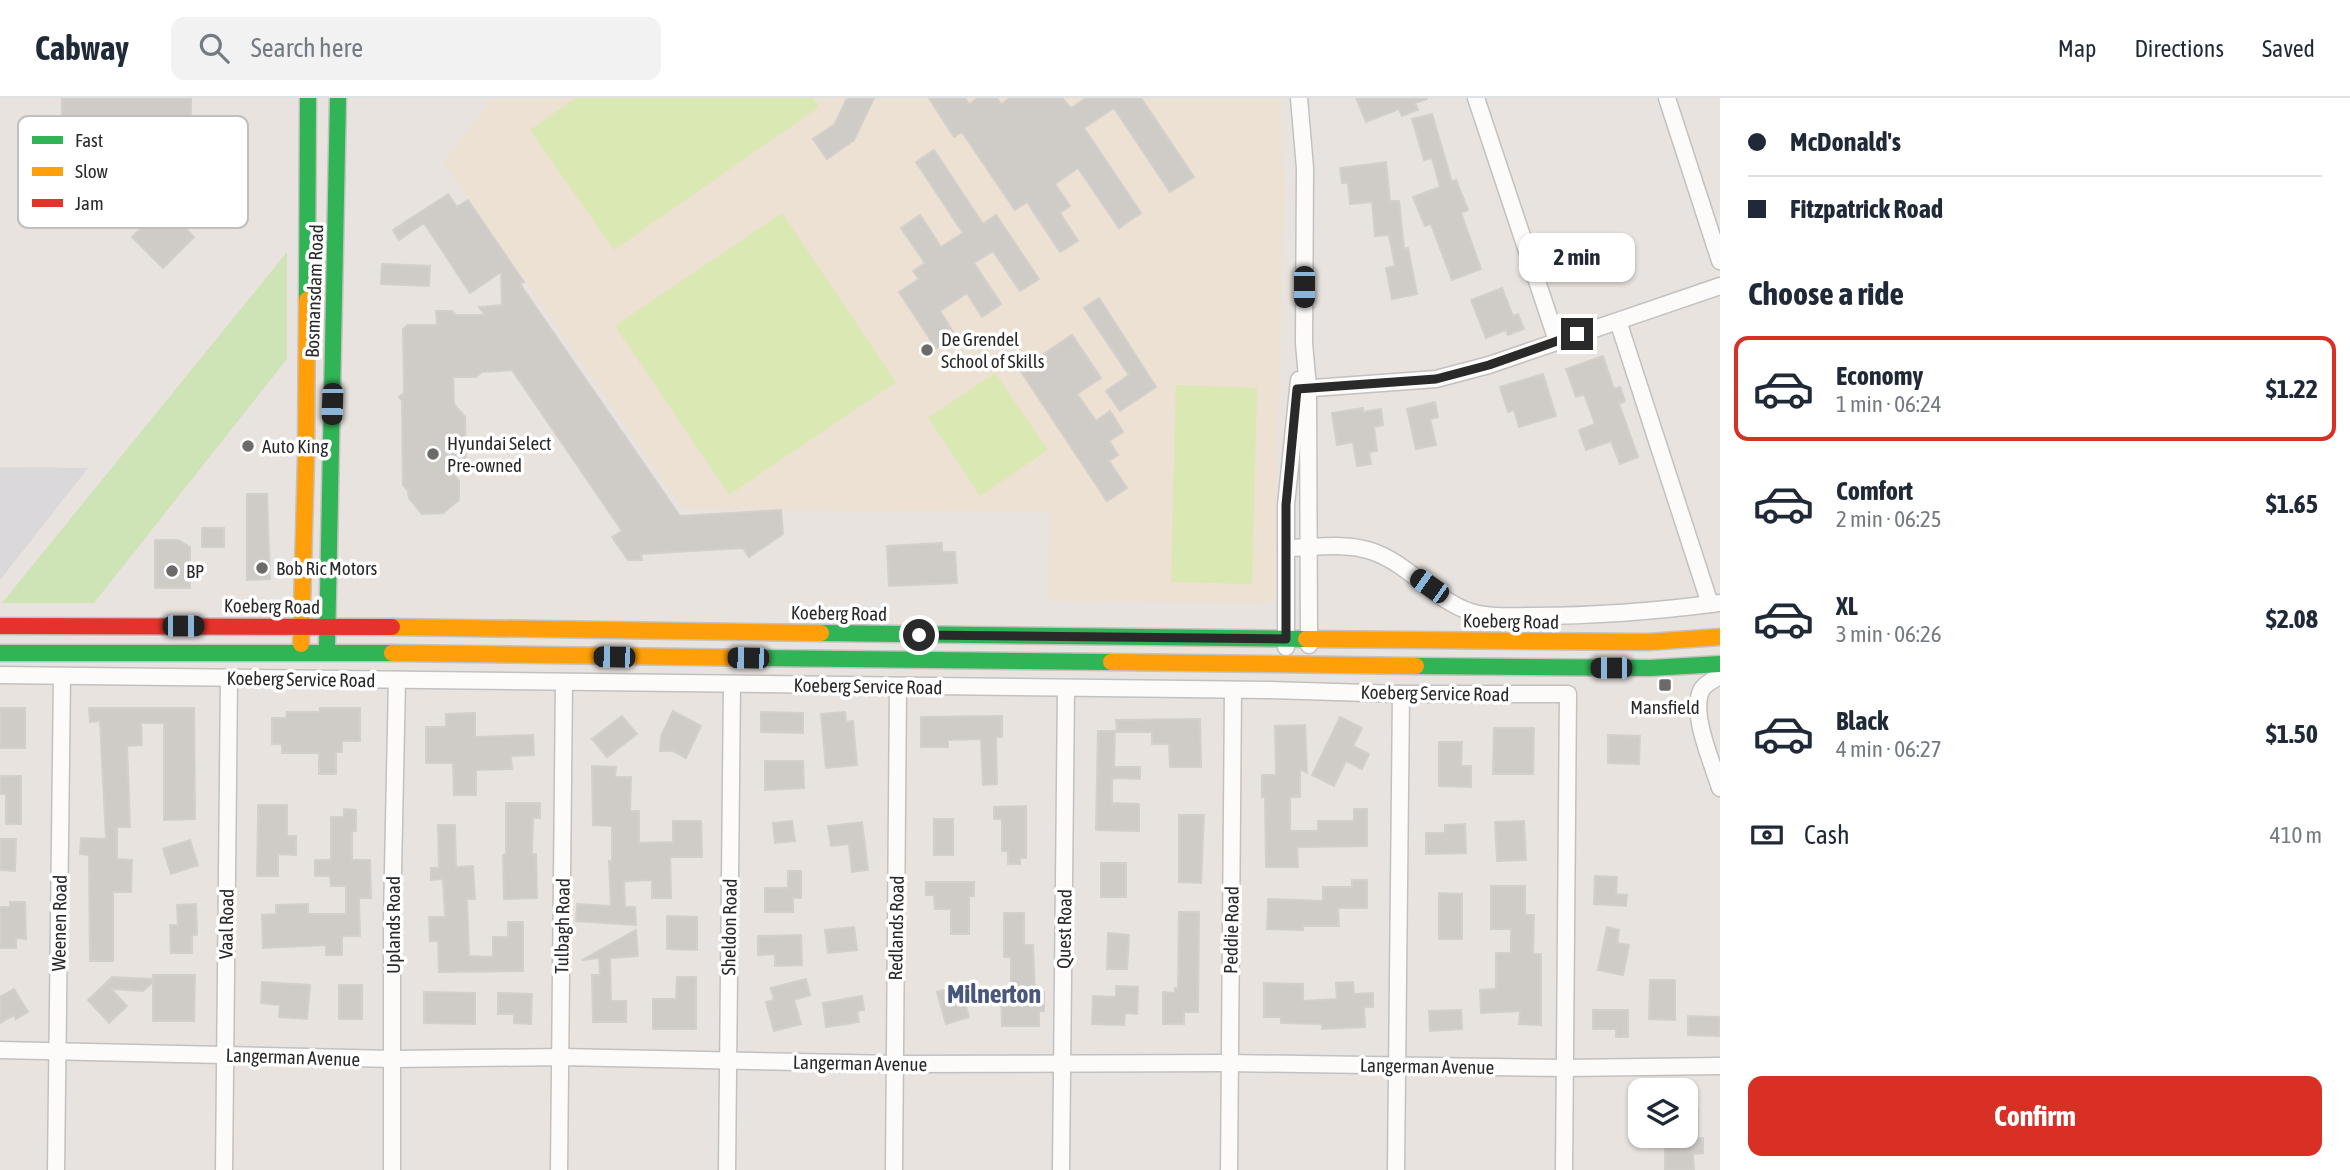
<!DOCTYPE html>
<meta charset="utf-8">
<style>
body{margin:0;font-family:"Asap Condensed",sans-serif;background:#f2f2f3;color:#1f2937;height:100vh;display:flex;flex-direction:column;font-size:26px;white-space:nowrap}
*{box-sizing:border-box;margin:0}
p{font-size:23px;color:#747a83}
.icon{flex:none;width:38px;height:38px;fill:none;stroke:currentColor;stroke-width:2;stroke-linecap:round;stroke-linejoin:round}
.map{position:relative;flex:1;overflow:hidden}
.drawer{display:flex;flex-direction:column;background:#fff;width:630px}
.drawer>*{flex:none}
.top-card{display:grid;align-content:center;height:154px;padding:0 28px;background:#fff}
.buttons{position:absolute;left:1628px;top:980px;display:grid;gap:14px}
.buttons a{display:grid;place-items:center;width:70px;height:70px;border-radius:14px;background:#fff;box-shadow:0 2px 5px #0004;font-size:35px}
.end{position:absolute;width:32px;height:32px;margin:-16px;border:9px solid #2a2a2a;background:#fff;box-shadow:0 0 0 4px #fff}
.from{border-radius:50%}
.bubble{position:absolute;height:49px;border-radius:14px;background:#fff;box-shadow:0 2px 5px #0004;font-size:23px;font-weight:700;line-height:49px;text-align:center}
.car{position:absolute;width:21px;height:42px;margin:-21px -10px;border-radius:9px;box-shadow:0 0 5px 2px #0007;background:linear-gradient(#222 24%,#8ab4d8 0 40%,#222 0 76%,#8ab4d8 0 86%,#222 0)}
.top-card b{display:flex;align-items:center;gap:24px;height:66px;font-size:26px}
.top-card b+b{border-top:2px solid #e0e1e3}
.top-card i{width:18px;height:18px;background:#1f2937}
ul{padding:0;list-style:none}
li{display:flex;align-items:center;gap:21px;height:105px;margin:0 14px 10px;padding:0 14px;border:4px solid transparent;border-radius:14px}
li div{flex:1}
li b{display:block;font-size:26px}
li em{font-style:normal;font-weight:700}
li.current{border-color:#d93025}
li>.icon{width:63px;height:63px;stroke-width:1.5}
h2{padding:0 28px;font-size:32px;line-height:84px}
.pay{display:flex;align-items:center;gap:18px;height:77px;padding:0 28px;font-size:26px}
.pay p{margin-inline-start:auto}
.cta{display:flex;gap:14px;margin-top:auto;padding:14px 28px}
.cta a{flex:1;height:80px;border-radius:14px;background:#d93025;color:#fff;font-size:28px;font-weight:700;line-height:80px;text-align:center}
header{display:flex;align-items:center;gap:42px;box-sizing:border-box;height:98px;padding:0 35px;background:#fff;border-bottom:2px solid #e0e1e3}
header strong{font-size:33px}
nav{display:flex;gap:38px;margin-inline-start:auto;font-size:24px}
.search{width:490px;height:63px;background:#f2f2f3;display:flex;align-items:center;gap:18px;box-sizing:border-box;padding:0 24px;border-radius:14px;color:#747a83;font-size:26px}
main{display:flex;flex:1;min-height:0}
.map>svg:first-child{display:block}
</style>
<header>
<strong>Cabway</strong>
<div class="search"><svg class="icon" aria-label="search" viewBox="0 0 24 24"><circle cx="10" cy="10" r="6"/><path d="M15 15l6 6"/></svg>Search here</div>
<nav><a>Map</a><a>Directions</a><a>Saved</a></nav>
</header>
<main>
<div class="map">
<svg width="1720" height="1072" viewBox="0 0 1720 1072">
<rect width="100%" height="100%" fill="#e8e3df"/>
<path fill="#dbd8db" d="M0,369L88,370L0,482Z"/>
<path fill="#ece1d3" d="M493,0H1280L1284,93L1274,501L1265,506L1049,503L1050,414L683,411L443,64Z"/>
<path fill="#cee4b7" d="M287,154V261L94,505H2Z"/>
<g fill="#dae8b4">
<path d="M576,0H813L819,9L614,152L530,32Z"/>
<path d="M782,115L896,284L729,397L615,228Z"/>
<path d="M995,275L1048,352L980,398L928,320Z"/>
<path d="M1176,287L1257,290L1252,486L1171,484Z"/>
</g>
<g fill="#cfccc8" stroke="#d3cfcb" stroke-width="2">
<path d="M62,0H191L190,103L116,102V126H61Z"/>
<path d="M847,0H874L854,42L827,61L813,41L835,26Z"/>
<path d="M929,0H965L969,6L978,0H997L1001,6L1010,0H1062L1071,10L1086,0H1141L1194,79L1170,94L1114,10L1084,30L1141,115L1119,130L1078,70L1055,86L1070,108L1060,115L1078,143L1060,154L1027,104L1015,112L962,34L954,39Z"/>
<path d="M1356,0H1427V1L1415,5L1418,12L1402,18L1399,11L1366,24Z"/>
<path d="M1432,16L1452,84L1456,82L1468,112L1461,115L1481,171L1452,182L1431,126L1425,128L1413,99L1440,89L1432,60L1424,62L1412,21Z"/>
<path d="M934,52L983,126L996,117L1039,181L1020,193L993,153L974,165L1001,206L982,219L967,195L940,213L955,237L936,250L899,194L919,181L913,173L925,165L901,130L920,117L941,149L963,135L916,64Z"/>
<path d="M1386,64L1390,103H1399L1404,151L1408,150L1417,196L1392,201L1386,170L1395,168L1389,137L1375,138L1372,104L1350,106L1348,85H1342L1340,70Z"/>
<path d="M448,96L457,109L468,102L524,184L520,186L680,418L781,412L783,436L749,459L743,450L641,456L642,462H628L612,439L622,433L512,272L482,274L476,279H453L454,306L465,319L466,367L454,377L459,383V402L443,415L422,416L409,400L408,393L403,387L402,303L399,299L404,295L403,231L408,227H437L436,213H452L456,217H485L479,209L502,207L501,174L470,195L424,125L399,142L393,132Z"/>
<path d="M164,108L194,139L163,170L132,139Z"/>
<path d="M382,166L430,168L429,188L381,186Z"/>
<path d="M1502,190L1513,218L1518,216L1524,231L1508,237L1506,232L1486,240L1471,202Z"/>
<path d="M1099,200L1156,289L1120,313L1106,293L1129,277L1084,210Z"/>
<path d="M1072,237L1101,280L1077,296L1096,323L1110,313L1123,334L1109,343L1118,357L1109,363L1127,390L1107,403L1020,272Z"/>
<path d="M1603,258L1614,291L1620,289L1625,303L1619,306L1638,359L1620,366L1611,343L1586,352L1579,332L1595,326L1584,296L1576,299L1566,271Z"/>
<path d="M1543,276L1556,318L1519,329L1514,312L1508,314L1500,289Z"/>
<path d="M1435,304L1438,319L1430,321L1436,347L1416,351L1407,311Z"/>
<path d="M1363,310V314L1381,311L1383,327L1374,329L1377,353L1369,354L1371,366L1357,368L1353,344L1337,347L1332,315Z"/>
<path d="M247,396H267L270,481L247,482Z"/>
<rect x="202" y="430" width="22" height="19"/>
<path d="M155,442H178L190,449V490H155Z"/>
<path d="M942,445V454H955L957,485L889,488L887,448Z"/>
<rect x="0" y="610" width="25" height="40"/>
<path d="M89,610H194L195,721L164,722V625H141L142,647L127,648L130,729H117V761L132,762L131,794H113V863H90L89,757L80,756L81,740L106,741L100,623L90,624Z"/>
<path d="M320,610H360V643H342V654H336V676H319V655H282V646H272V620H286L287,614H320Z"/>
<path d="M673,613L701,628L686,660L673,653H660L661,638Z"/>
<path d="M761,614L803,615V635L761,634Z"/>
<path d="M845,614L846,624L853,623L857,667L826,670L821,616Z"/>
<path d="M475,615V639L533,637L534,657L511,658L512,671L476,672V697H454L453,665H426V629H446V616Z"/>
<path d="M622,618L637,636L607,659L592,641Z"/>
<path d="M1002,618V639H996L997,686L983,687L981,641L948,642V649H921V619Z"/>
<path d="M1340,619L1362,630L1353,648L1369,656L1362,671L1346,663L1334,688L1312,677Z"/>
<path d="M1200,621L1201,669H1170L1169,646H1152V634H1117L1116,622Z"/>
<path d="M1305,627L1307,675L1300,671V699H1290V733H1318V723H1354V711H1367V748L1297,749L1298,769H1266L1265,699H1262V677H1276L1275,628Z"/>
<path d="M1494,630H1534L1533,676H1493Z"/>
<path d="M1098,633H1115L1114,669H1140V681L1112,680V705L1139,706V733L1096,732Z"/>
<path d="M1608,637L1640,638L1639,666L1608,665Z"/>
<path d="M1439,644H1462L1461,668H1471V689L1439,688Z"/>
<path d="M765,663H803L804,690L765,692Z"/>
<path d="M592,668L616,669L615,679H631L630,713H639V745L673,744V723H701L702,759H670L671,800H652V782L624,783L625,809H635L636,827L576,823L577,806L611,808L609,763H612V728L593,727Z"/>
<path d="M0,678H21V726H6V696H0Z"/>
<path d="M506,705H540V720H533L532,756H536L537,800L504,801L503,757L506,756Z"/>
<path d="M258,707H287V738H296V757L278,756V778H257L258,721L261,720H258Z"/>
<path d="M1026,708V760H1020V766H1008V753H1002V721H994V709Z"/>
<path d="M344,711L356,712V733H352V762H370L371,800H359L360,838H342V857H326V847L263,850L262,817L276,816V807L308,806V816H346V788H331L330,778H315V762H331V719H344Z"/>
<path d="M1179,717H1204L1201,785L1179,784Z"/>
<rect x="934" y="721" width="19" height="36"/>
<path d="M792,723L795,743L775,745L773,725Z"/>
<path d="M1524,723L1526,762L1497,763L1495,724Z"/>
<path d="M862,724L868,772L852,774L849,746L831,748L828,728Z"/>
<path d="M1465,726L1466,755L1426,756V735H1445V727Z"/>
<path d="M438,727H455L456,769L473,768L475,801H467L469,858L493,859V839H508V824H523V873L439,874L438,843H430L429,819H445L443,781L431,782V770H439Z"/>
<path d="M0,741H16L15,773L0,772Z"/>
<path d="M190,742L198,767L171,776L163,751Z"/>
<rect x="1101" y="765" width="25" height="34"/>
<path d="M788,773H801V800H793V814H765V790H788Z"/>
<path d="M1595,778L1617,779L1616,796L1627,797L1626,808L1594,806Z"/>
<path d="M1352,782H1367V810H1338L1339,828H1303V832L1267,831L1268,801L1323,803V789H1352Z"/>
<path d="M926,784H974V798H969V836H951V811H935L934,797H926Z"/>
<path d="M1491,788H1525V817H1534L1533,856H1541V927L1519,926L1520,913L1481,915L1480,892L1496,891V855H1511V831H1491Z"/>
<path d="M1439,795L1462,796V841H1439Z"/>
<path d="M10,804H25L26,841L16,840V850H0V809H10Z"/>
<path d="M196,806L197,837H192V855H171L170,827H178L177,807Z"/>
<path d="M1179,814H1199L1198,914H1184V926H1163V894L1175,895V890H1178Z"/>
<path d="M1004,815H1024V847H1033L1035,894H1044V913H1039V928H1002L1001,890H1011V859H1004Z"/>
<path d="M667,818L697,819V852L667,851Z"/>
<path d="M854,829L857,852L828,855L825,832Z"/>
<path d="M1607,829L1619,832L1617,845L1629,847L1623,877L1598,872Z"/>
<path d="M636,832L638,858L610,860L611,903H626V924H593L592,877H600L599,860L582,862Z"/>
<path d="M1108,835L1129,837L1127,871H1107Z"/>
<path d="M801,837L802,867L775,868V856L758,857V838Z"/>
<path d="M153,877H195L194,923H153V884L143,893L111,891L127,908L109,925L88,902L112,879L153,881Z"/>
<path d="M677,879H696V931H653V901H676Z"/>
<path d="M806,881L810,897L794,902L801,926L774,933L766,904L774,902L771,890Z"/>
<path d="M1650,882H1675V922L1649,921Z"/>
<path d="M262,884L310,887L307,921L279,919L280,907L261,905Z"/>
<path d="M1353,884L1354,896L1373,895V909H1364L1365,929L1322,931V926L1281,925V919H1264V885L1303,886V903L1337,901L1336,885Z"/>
<rect x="339" y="887" width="23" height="34"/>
<path d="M960,888L969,919L946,926L937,894Z"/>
<path d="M1116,888L1138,889L1137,916L1125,915L1124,927L1092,926L1093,898L1116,899Z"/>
<path d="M14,891L28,914L16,921L14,917L0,925V899Z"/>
<path d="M424,894L475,895V926L424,925Z"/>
<path d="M498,895L532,896L531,926L514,925V916H498Z"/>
<path d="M862,898L864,912L857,913L859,924L826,929L823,905Z"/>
<path d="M1461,912L1462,931L1430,933L1429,913Z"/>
<path d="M1593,912H1628V939H1616V931H1593Z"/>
<path d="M1688,918L1720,919L1719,938L1688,937Z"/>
<path d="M1685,1010H1698V1040H1703V1055L1693,1056L1694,1072H1665V1038H1685Z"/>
</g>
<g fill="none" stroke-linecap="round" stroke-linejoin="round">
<g stroke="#c2c1c1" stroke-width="19">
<g id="street">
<path d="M1299,0L1305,70L1304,245L1308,290L1309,547"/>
<path d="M1476,0L1557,243"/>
<path d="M1667,0L1720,163"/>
<path d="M1618,223L1710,506"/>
<path d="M1300,291L1436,281L1489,267L1720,188"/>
<path d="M1286,450C1313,450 1345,444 1371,453C1408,465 1434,502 1471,514C1490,520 1514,518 1534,518C1597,518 1658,513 1720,505"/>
<path d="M1286,549V407L1299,282"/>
<path d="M0,577L1268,592L1401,596H1568L1564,1072"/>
<path d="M1720,578C1713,582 1706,585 1702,591C1689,614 1713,666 1720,690"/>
<path d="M0,952L393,961L561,959L895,966L1229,965L1565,970L1720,968"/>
<path d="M56,1072L62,578"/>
<path d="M224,1072L229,580"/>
<path d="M392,1072V820L397,582"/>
<path d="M559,1072L564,584"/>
<path d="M727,1072L732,586"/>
<path d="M894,1072L898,588"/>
<path d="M1061,1072L1066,590"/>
<path d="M1229,1072L1233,592"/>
<path d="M1396,1072L1401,596"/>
</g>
</g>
<g stroke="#c4c2c1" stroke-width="19">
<g id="fast">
<path d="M307,202L308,0"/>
<path d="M821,535L1306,541"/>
<path d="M327,547L338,0"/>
<path d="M0,555H392"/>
<path d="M762,560L1111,564"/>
<path d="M1416,568L1650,570L1720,566"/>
</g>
</g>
<g stroke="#c4c2c1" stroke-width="19">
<g id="slow">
<path d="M392,529L821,535"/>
<path d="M1306,541L1648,544L1720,539"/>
<path d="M301,546L306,359L307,202"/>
<path d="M392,555L762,560"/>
<path d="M1111,564L1416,568"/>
</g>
</g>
<g stroke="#c4c2c1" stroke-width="19">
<path id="jam" d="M0,528L392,529"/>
</g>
<use href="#street" stroke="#fcfbfa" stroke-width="16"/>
<use href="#fast" stroke="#30b455" stroke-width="16"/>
<use href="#slow" stroke="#ff9f0a" stroke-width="16"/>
<use href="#jam" stroke="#e5322d" stroke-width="16"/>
</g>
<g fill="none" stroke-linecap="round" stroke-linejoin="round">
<path stroke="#2a2a2a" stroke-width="9" d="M919,537L1286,541V407L1297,291L1436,281L1489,267L1577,236"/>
</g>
<g fill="#6c6b69" stroke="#fff" stroke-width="2.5">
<circle cx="927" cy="252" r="7"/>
<circle cx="248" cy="348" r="7"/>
<circle cx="433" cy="356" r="7"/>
<circle cx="262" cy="470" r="7"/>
<circle cx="172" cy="473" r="7"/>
<rect x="1658" y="580" width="14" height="14" rx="3.5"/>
</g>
<g text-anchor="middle" stroke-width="7" stroke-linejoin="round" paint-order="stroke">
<g font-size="19" fill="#2a2a2a" stroke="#fff">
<text transform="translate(314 193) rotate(-88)" y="7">Bosmansdam Road</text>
<text transform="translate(272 508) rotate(1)" y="7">Koeberg Road</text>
<text transform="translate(839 515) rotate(1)" y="7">Koeberg Road</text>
<text transform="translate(1511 523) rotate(1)" y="7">Koeberg Road</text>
<text transform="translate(301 581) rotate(1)" y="7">Koeberg Service Road</text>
<text transform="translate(868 588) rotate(1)" y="7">Koeberg Service Road</text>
<text transform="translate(1435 595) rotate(1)" y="7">Koeberg Service Road</text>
<text transform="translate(59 825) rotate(-89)" y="7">Weenen Road</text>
<text transform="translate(226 826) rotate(-89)" y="7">Vaal Road</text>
<text transform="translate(393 827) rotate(-90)" y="7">Uplands Road</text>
<text transform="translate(562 828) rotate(-89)" y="7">Tulbagh Road</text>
<text transform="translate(729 829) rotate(-89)" y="7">Sheldon Road</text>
<text transform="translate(896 830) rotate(-89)" y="7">Redlands Road</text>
<text transform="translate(1064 831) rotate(-89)" y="7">Quest Road</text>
<text transform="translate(1231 832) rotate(-89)" y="7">Peddie Road</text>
<text transform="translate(293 959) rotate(2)" y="7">Langerman Avenue</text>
<text transform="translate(860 965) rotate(1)" y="7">Langerman Avenue</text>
<text transform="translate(1427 968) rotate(1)" y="7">Langerman Avenue</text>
</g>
<g font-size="19" fill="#2a2a2a" stroke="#fff" text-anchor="start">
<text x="941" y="248">De Grendel<tspan x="941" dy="22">School of Skills</tspan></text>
<text x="447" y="352">Hyundai Select<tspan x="447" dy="22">Pre-owned</tspan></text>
<text x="262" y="355">Auto King</text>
<text x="276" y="477">Bob Ric Motors</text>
<text x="186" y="480">BP</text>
<text x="1665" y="616" text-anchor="middle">Mansfield</text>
</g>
<g font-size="26" font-weight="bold" fill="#49577c" stroke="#fff">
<text x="994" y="905">Milnerton</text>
</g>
</g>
<rect x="18" y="18" width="230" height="112" rx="10" fill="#fff" stroke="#bfbfbf" stroke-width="2"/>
<rect x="32" y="38" width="31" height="8" fill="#30b455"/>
<rect x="32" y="69" width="31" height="9" fill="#ff9f0a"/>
<rect x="32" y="101" width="31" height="8" fill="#e5322d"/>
<g font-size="19" fill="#2a2a2a">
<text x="75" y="49">Fast</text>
<text x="75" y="80">Slow</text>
<text x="75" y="112">Jam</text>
</g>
</svg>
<div class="buttons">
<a><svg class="icon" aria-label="layers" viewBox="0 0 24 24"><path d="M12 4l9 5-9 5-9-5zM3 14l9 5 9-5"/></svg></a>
</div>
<i class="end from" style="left:919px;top:537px"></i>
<i class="end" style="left:1577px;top:236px"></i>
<div class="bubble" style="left:1519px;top:135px;width:116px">2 min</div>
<i class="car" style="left:1304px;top:189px;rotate:180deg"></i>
<i class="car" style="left:332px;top:306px;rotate:182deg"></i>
<i class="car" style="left:1429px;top:488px;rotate:305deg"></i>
<i class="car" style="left:183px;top:528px;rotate:90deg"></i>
<i class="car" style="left:614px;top:559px;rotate:271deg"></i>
<i class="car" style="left:748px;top:560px;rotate:271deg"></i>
<i class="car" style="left:1611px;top:570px;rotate:270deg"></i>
</div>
<section class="drawer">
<div class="top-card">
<b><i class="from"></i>McDonald's</b>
<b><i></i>Fitzpatrick Road</b>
</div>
<h2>Choose a ride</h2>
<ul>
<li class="current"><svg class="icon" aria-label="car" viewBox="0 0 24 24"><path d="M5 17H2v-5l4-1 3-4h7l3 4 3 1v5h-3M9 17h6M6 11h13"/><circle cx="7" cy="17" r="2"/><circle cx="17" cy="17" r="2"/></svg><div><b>Economy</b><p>1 min · 06:24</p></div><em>$1.22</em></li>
<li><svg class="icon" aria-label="car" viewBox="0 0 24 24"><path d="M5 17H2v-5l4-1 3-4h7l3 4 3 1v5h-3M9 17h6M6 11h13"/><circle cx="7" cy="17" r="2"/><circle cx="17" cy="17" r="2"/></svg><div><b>Comfort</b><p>2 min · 06:25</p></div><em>$1.65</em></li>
<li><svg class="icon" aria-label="car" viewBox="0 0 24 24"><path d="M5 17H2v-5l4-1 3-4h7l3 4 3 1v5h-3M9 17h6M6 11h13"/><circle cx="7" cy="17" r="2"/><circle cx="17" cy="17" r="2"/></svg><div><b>XL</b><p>3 min · 06:26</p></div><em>$2.08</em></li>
<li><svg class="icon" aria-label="car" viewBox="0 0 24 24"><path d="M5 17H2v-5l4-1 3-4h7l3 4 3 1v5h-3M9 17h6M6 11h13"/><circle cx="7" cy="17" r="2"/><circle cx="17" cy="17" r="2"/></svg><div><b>Black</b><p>4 min · 06:27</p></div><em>$1.50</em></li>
</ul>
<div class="pay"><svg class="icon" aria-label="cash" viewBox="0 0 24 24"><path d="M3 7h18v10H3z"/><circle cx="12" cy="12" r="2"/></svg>Cash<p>410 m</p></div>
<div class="cta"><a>Confirm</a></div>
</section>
</main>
